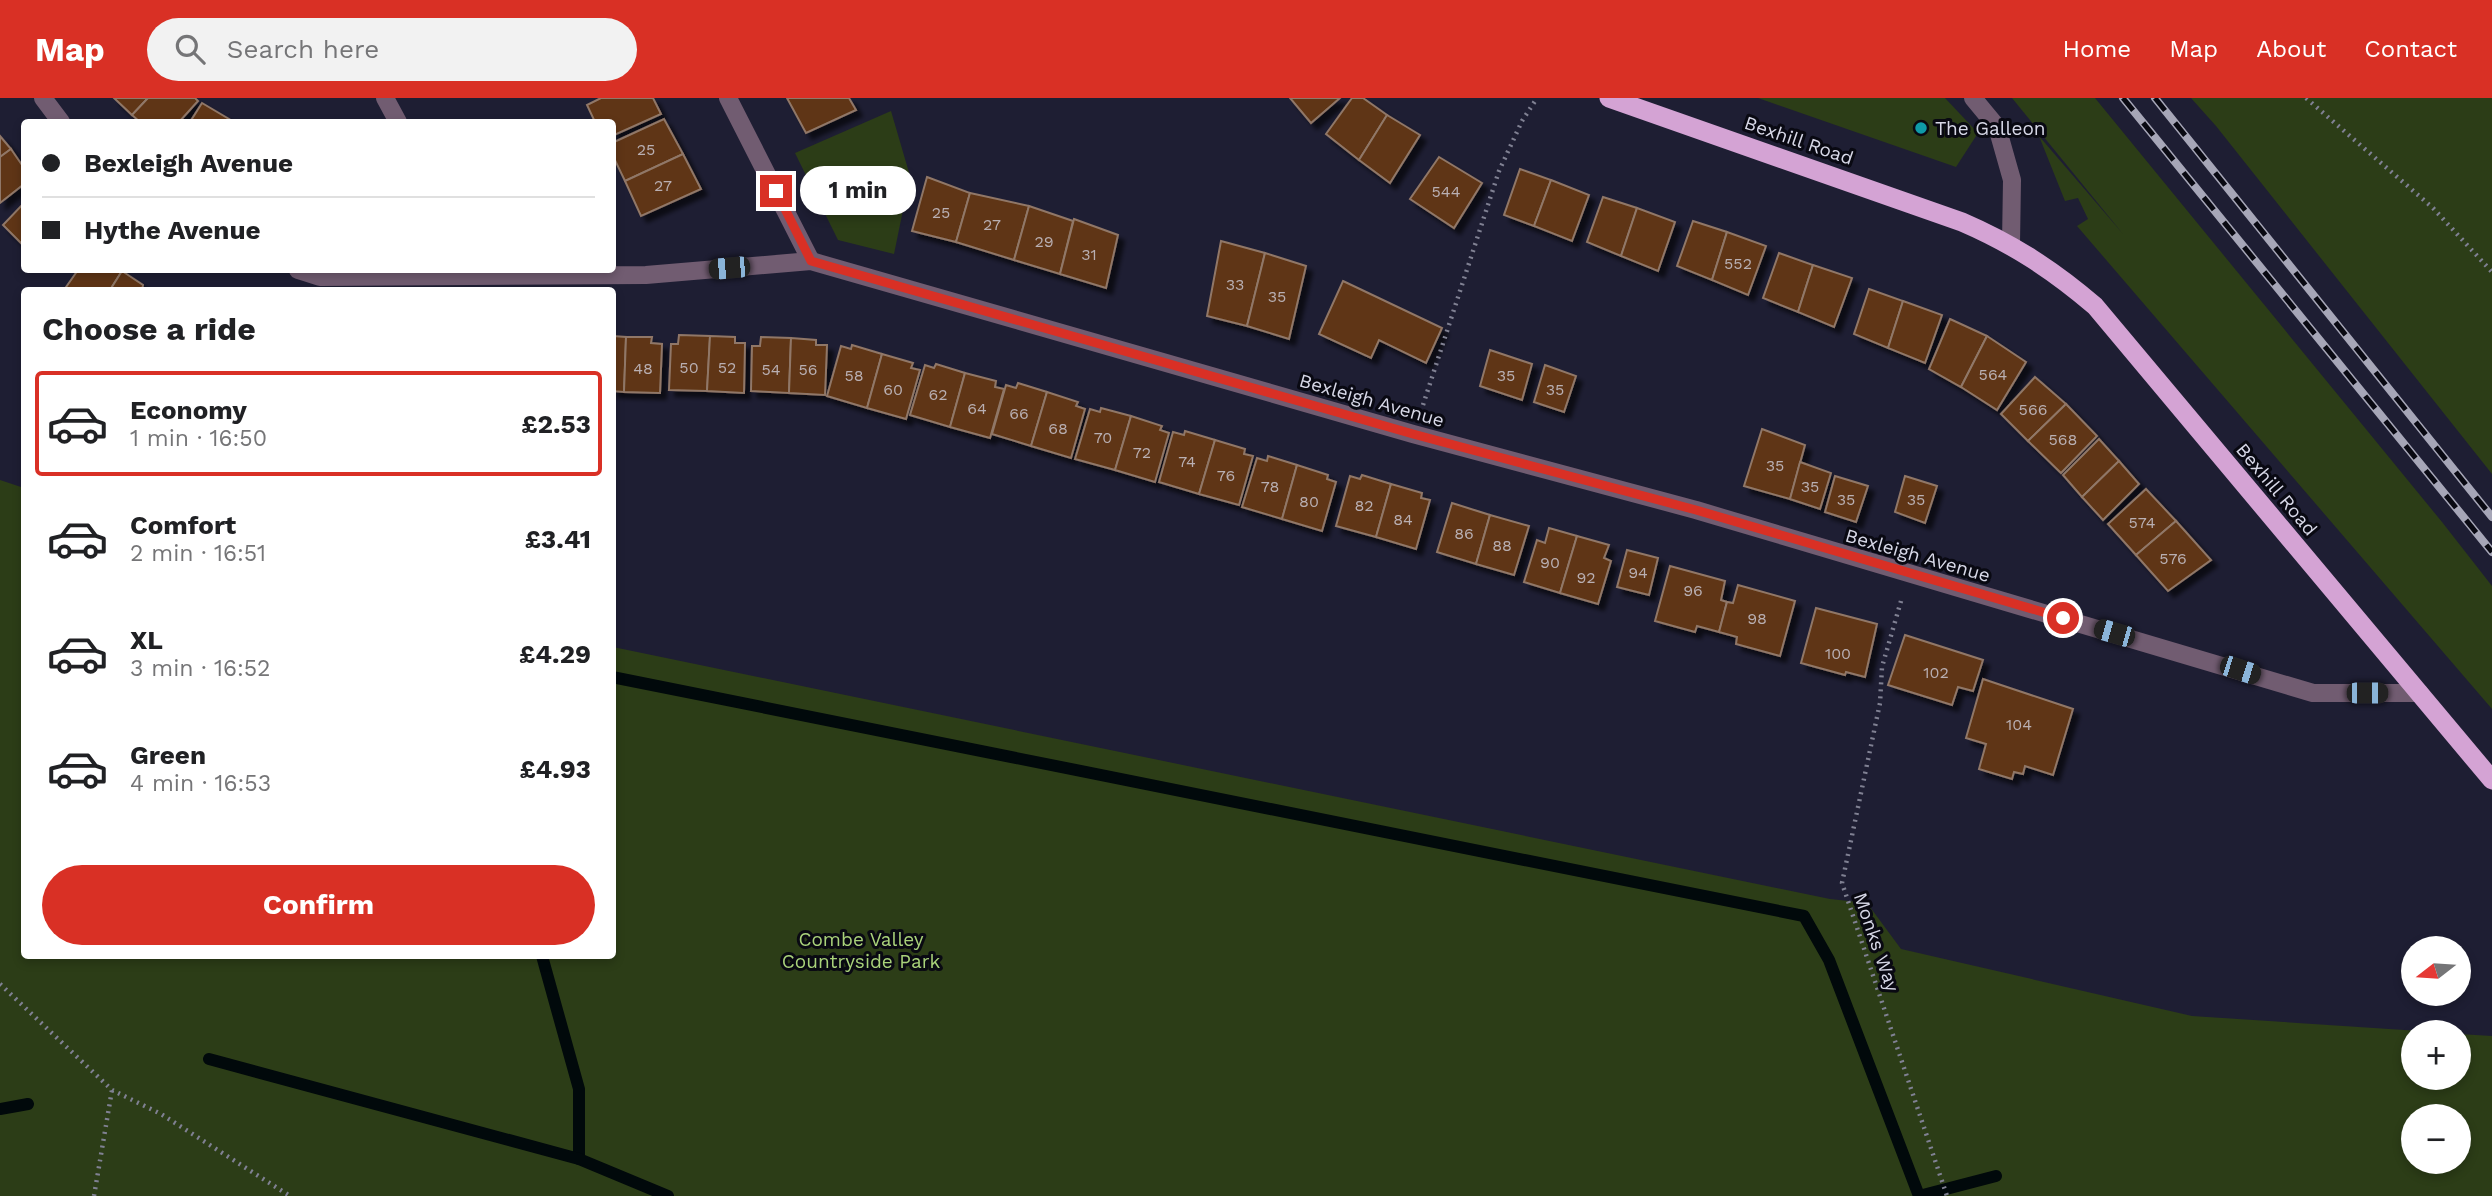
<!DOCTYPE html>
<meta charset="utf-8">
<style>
body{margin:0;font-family:"Work Sans",sans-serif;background:#f2f2f2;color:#202124;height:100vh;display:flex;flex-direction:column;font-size:26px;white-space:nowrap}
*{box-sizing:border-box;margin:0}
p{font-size:23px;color:#757577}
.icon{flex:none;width:38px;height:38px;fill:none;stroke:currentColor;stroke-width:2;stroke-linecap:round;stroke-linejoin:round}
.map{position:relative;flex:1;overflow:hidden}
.panel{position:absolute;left:21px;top:189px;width:595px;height:672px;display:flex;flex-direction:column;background:#fff;border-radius:7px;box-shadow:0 4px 10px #0003}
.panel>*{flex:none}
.top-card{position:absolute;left:21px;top:21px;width:595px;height:154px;border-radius:7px;box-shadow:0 4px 10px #0003;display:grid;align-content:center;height:154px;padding:0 21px;background:#fff}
.needle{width:46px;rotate:253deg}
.fabs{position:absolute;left:2401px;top:838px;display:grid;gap:14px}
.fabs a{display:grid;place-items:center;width:70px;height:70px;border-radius:50%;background:#fff;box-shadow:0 4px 10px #0003;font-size:35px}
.end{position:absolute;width:32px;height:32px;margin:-16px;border:9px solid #d93025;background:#fff;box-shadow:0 0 0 4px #fff}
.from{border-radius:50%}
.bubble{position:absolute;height:49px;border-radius:24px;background:#fff;box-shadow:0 4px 10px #0003;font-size:23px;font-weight:700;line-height:49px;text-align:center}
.car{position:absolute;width:21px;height:42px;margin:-21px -10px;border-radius:9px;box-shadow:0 0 5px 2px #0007;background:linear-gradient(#222 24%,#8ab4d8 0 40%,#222 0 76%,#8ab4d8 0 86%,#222 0)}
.top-card b{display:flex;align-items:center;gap:24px;height:66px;font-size:26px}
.top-card b+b{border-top:2px solid #e0e0e0}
.top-card i{width:18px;height:18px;background:#202124}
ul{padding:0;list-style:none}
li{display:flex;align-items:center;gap:21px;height:105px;margin:0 14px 10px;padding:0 7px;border:4px solid transparent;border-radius:7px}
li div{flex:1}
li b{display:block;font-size:26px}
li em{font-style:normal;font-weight:700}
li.active{border-color:#d93025}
li>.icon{width:63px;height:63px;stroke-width:1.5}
h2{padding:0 21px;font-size:32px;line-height:84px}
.primary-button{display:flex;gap:14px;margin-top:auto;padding:14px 21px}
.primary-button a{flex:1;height:80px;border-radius:42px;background:#d93025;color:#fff;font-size:28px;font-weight:700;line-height:80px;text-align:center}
header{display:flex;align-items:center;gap:42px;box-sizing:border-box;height:98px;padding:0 35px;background:#d93025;color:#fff}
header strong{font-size:33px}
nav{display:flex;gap:38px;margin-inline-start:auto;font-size:24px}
.search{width:490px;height:63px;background:#f2f2f2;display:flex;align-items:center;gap:18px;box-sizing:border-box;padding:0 24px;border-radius:38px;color:#757577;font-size:26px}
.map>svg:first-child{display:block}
</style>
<header>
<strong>Map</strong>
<div class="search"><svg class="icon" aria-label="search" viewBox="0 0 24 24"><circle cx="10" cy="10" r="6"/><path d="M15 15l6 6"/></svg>Search here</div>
<nav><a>Home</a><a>Map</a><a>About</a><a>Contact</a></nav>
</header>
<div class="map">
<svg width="2492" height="1098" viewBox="0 0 2492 1098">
<defs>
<filter id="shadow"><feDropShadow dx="6" dy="6" stdDeviation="2" flood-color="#0009"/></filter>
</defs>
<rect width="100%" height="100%" fill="#1e1e33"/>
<g fill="#2c3d17" fill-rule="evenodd">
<path d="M1758,0H1945L1978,35L1956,69Z"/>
<path d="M2012,0H2095L2442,424L2492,488V611L2077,128L2088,121L2078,100L2065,103L2039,38L2123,136Z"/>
<path d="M2191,0H2492V376L2216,28Z"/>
<path d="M891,13L910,78L894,156L838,142L795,55Z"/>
<path d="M0,382L24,390V858H612L613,549L1830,801L1867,805L1901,851L2192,918L2435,934H2413V980H2459V936L2492,938V1098H0ZM2413,1018H2459V1064H2413Z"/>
</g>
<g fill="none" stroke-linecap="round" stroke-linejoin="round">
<g stroke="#01090b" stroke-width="12">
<path d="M612,579L1804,818L1829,862L1919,1098L1996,1078"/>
<path d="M542,858L579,991V1061"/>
<path d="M209,961L579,1061L668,1098"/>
<path d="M0,1011L28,1006"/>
</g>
</g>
<g fill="#5e3412" stroke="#907767" stroke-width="2" filter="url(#shadow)">
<path d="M114,0H148L132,17Z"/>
<path d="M148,0H195L198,3L179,24H140L132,17Z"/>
<path d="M601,0H653L661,16L612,38V24H595L587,7Z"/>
<path d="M787,0H849L856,12L806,35Z"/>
<path d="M1290,0H1340L1311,25Z"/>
<path d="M1352,0H1363L1387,17L1359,62L1326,36Z"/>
<path d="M202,5L234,24H190Z"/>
<path d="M1387,17L1420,37L1390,85L1359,62Z"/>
<path d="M664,21L683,56L625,83L612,56V45Z"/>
<path d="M0,38L11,51L0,59Z"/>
<path d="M11,51L24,70L22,75L24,86L0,105V59Z"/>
<path d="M683,56L701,91L641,118L625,83Z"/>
<path d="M1439,59L1482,85L1454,130L1410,101Z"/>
<path d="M1520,71L1551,82L1534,128L1504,117Z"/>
<path d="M927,79L970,95L956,144L912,133Z"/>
<path d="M1551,82L1589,97L1572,143L1534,128Z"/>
<path d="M970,95L1029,108L1014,162L956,144Z"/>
<path d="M1603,99L1637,110L1621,158L1587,144Z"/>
<path d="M24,105V148L3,127Z"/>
<path d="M1029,108L1073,123L1060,176L1014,162Z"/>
<path d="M1637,110L1675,124L1658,173L1621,158Z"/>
<path d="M1074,121L1118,137L1106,190L1060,176Z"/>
<path d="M1693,123L1727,134L1712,182L1677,168Z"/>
<path d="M1727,134L1766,148L1748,197L1712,182Z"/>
<path d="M1221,143L1265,155L1247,228L1207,218Z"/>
<path d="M1265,155L1306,168L1289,241L1247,228Z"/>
<path d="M1779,155L1813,167L1798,214L1763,200Z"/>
<path d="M1813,167L1852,180L1834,229L1798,214Z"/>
<path d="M78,172H119L122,173L110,192H64Z"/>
<path d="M122,173L143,187L142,192H110Z"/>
<path d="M1343,183L1442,230L1426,265L1379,242L1371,260L1319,236Z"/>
<path d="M1869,191L1903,203L1888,250L1854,236Z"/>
<path d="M1903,203L1942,217L1925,265L1888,250Z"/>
<path d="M1950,221L1987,238L1961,289L1929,271Z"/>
<path d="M679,237L710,238L707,293L669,292L671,246H678Z"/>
<path d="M612,238L626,239L624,294L612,293Z"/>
<path d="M710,238L735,239V245H745L744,295L707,293Z"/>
<path d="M1987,238L2026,264L1997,312L1961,289Z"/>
<path d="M626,239H652L651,245L662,246L660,295L624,294Z"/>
<path d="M761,239L791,240L789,295L751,293L752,248H760Z"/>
<path d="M791,240L816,242V247H827L825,297L789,295Z"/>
<path d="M852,247L882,256L867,310L827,298L841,248L851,251Z"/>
<path d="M1490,252L1532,266L1522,302L1480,288Z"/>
<path d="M882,256L913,265L911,270L920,272L906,321L867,310Z"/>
<path d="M936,266L965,275L950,329L910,317L925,267L934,270Z"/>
<path d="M1545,267L1576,278L1564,314L1534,304Z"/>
<path d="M965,275L996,283L995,289L1004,291L990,340L950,329Z"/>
<path d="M2035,279L2066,306L2028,343L2001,316Z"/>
<path d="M1018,285L1047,294L1031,348L992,336L1006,287L1016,290Z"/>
<path d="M1047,294L1078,304L1076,308L1085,311L1071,360L1031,348Z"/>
<path d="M2066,306L2097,338L2061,375L2028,343Z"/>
<path d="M1101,310L1131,318L1115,372L1075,361L1090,311L1100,314Z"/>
<path d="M1131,318L1162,328L1160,332L1169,335L1155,384L1115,372Z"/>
<path d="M1762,331L1805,347L1790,401L1744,388Z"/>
<path d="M1185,333L1215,342L1199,396L1159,384L1173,334L1184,337Z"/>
<path d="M2099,341L2119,363L2082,399L2063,377Z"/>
<path d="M1215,342L1245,351L1244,356L1253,358L1239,407L1199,396Z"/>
<path d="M1268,358L1297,367L1282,421L1242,409L1257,360L1267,363Z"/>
<path d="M2119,363L2139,386L2103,422L2082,399Z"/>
<path d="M1800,364L1831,375L1820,411L1790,401Z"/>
<path d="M1297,367L1328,377L1327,381L1336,384L1322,433L1282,421Z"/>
<path d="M1362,377L1391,386L1376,439L1336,428L1350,378L1360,381Z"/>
<path d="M1835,378L1868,388L1856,424L1825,414Z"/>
<path d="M1905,378L1937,388L1925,425L1895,414Z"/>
<path d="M1391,386L1422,395L1421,400L1430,402L1416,451L1376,439Z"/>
<path d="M2146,391L2176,423L2136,457L2108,426Z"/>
<path d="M1452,405L1490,417L1476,466L1437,454Z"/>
<path d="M1490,417L1529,428L1514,477L1476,466Z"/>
<path d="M2176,423L2211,462L2168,493L2136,457Z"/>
<path d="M1549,430L1577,438L1560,495L1524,484L1537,442L1545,445Z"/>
<path d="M1577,438L1609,447L1604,460L1611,463L1598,506L1560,495Z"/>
<path d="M1627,452L1658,460L1649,497L1617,489Z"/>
<path d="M1670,468L1725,483L1721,502L1727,504L1719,534L1697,528L1695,534L1655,523Z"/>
<path d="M1738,487L1795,503L1780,558L1736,546L1737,539L1719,534L1727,504L1733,505Z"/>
<path d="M1816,510L1877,526L1865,579L1846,574L1845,577L1801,565Z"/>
<path d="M1905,537L1983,562L1973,593L1958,589L1952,607L1888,587Z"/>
<path d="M1983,581L2073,611L2053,677L2025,668L2023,676L2014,674L2012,681L1979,671L1986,646L1966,640Z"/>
</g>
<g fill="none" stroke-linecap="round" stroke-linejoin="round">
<g stroke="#808193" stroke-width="4.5" stroke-dasharray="2 5" stroke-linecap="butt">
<path d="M2306,0L2433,110L2492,174"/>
<path d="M1423,307L1499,73L1522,23L1537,0"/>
<path d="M1901,503L1882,569L1880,605L1842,785L1947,1098"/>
<path d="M0,886L112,992L161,1016L290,1098"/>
<path d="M94,1098L112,992"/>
</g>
<path stroke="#715c71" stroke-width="18" d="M385,0L398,24"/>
<g stroke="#715c71" stroke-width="18">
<path d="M43,0L61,24"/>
<path d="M728,0L811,163"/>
<path d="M1973,0L1997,29L2012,82L2011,145"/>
<path d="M298,172L320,179L646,177L811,163L1413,336L1696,412L2313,595H2420"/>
</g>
<path stroke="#d4a3d4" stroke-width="19" d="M1609,0L1962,124C2013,146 2053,172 2095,208L2492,682"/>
<g stroke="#a6a6b7" stroke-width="8">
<g id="rail">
<path d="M2123,0L2492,454"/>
<path d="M2155,0L2492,419"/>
</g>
</g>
<use href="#rail" stroke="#090912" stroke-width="5" stroke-dasharray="16" stroke-linecap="butt"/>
</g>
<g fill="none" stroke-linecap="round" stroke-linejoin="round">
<path stroke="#d93025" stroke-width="9" d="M776,93L811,163L1413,336L1696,412L2063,520"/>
</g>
<circle fill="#0f9aa8" stroke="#090912" stroke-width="2.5" cx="1921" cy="30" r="7"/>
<g text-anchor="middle" stroke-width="6" stroke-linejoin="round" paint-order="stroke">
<g font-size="16" fill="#b9afb2">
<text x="646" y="57">25</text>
<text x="663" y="93">27</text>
<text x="1446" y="99">544</text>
<text x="941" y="120">25</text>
<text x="992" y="132">27</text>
<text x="1044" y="149">29</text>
<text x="1089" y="162">31</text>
<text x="1738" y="171">552</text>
<text x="1235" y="192">33</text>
<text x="1277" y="204">35</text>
<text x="689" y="275">50</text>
<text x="727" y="275">52</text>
<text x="643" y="276">48</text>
<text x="771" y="277">54</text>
<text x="808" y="277">56</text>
<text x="1993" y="282">564</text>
<text x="854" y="283">58</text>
<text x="1506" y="283">35</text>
<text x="893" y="297">60</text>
<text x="1555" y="297">35</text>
<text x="938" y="302">62</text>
<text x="977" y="316">64</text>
<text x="2033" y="317">566</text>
<text x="1019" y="321">66</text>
<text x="1058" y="336">68</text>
<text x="1103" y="345">70</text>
<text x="2063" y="347">568</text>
<text x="1142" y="360">72</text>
<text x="1187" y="369">74</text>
<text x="1775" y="373">35</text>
<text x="1226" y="383">76</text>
<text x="1270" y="394">78</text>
<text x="1810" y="394">35</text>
<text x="1846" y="407">35</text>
<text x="1916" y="407">35</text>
<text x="1309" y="409">80</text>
<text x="1364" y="413">82</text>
<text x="1403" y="427">84</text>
<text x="2142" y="430">574</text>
<text x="1464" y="441">86</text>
<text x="1502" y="453">88</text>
<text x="2173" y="466">576</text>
<text x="1550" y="470">90</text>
<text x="1638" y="480">94</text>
<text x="1586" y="485">92</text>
<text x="1693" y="498">96</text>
<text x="1757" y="526">98</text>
<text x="1838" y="561">100</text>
<text x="1936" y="580">102</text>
<text x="2019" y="632">104</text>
</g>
<g font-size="19" fill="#d7d8e7" stroke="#090912" text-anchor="start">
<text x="1935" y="37">The Galleon</text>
</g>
<g font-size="19" fill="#d7d8e7" stroke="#090912">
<text transform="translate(1799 42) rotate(19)" y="7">Bexhill Road</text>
<text transform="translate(1372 302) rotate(16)" y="7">Bexleigh Avenue</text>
<text transform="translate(2277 391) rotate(50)" y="7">Bexhill Road</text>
<text transform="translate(1918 457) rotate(16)" y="7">Bexleigh Avenue</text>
<text transform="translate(1877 844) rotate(71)" y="7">Monks Way</text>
</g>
<g font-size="19" fill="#a9d27a" stroke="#090912">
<text x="861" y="848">Combe Valley<tspan x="861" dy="22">Countryside Park</tspan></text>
</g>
</g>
</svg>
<div class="fabs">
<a><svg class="needle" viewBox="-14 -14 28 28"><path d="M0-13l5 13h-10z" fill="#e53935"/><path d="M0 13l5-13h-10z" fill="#757577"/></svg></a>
<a>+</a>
<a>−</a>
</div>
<i class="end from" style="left:2063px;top:520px"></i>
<i class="end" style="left:776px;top:93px"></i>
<div class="bubble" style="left:800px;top:68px;width:116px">1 min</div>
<i class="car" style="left:729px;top:170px;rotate:265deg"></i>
<i class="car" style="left:2114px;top:535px;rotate:286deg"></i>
<i class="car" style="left:2240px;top:572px;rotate:108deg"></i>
<i class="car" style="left:2367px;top:595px;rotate:90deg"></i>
<div class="top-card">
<b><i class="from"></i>Bexleigh Avenue</b>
<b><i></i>Hythe Avenue</b>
</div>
<section class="panel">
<h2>Choose a ride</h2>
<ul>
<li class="active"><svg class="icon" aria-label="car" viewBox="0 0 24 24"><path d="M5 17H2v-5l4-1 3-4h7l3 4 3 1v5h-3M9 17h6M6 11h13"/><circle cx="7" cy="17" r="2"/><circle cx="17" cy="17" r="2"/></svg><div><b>Economy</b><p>1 min · 16:50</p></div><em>£2.53</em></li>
<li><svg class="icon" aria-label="car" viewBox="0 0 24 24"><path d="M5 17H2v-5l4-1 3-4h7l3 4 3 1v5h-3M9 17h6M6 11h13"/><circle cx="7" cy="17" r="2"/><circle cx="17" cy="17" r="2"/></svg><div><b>Comfort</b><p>2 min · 16:51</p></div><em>£3.41</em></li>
<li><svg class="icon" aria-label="car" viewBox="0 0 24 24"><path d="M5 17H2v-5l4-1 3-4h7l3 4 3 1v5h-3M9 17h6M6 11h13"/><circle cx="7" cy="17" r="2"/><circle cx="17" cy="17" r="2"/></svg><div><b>XL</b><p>3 min · 16:52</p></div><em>£4.29</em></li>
<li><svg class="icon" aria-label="car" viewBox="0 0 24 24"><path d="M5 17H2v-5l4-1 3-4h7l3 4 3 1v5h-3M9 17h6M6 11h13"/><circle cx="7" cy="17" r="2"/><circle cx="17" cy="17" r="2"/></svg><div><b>Green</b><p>4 min · 16:53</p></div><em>£4.93</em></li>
</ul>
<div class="primary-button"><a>Confirm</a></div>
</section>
</div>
